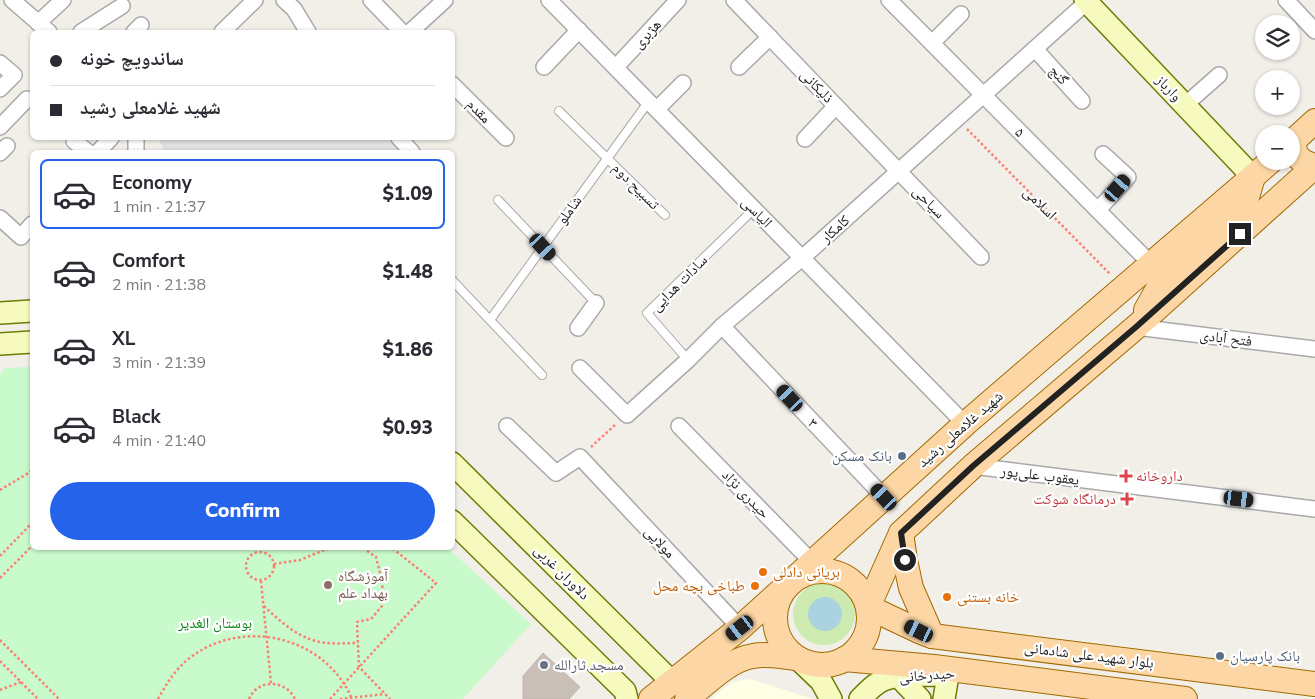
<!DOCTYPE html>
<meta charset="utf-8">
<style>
body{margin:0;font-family:"Nunito Sans","Noto Naskh Arabic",sans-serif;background:#f7f7f7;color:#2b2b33;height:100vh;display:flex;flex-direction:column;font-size:19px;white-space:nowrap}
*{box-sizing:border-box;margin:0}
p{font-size:16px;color:#7c7c81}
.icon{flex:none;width:28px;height:28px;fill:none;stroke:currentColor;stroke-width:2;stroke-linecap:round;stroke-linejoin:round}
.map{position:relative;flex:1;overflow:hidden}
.details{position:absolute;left:30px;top:150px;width:425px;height:400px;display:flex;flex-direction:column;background:#fff;border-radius:8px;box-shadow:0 1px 4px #0004}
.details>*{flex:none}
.guide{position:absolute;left:30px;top:30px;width:425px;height:110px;border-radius:8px;box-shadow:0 1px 4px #0004;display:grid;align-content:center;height:110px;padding:0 20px;background:#fff}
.buttons{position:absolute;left:1255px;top:15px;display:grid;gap:10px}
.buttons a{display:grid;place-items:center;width:45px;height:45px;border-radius:50%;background:#fff;box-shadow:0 1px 4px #0004;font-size:25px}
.end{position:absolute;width:22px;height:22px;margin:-11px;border:6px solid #222;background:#fff;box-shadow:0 0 0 2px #fff}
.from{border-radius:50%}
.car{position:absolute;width:15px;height:30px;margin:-15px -8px;border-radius:6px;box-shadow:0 0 4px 1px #0007;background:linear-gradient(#222 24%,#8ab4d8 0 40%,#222 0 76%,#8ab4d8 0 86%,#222 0)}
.guide b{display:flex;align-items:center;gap:18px;height:48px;font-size:19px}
.guide b+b{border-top:1px solid #e1e1e2}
.guide i{width:12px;height:12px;background:#2b2b33}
ul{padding:9px 0 0;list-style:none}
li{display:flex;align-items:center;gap:15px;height:70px;margin:0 10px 8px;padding:0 10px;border:2px solid transparent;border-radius:8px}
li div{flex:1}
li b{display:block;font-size:19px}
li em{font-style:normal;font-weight:800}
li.active{border-color:#2563eb}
li>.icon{width:45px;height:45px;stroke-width:1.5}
.primary-button{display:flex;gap:10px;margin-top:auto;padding:10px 20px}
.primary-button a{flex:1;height:58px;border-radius:30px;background:#2563eb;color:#fff;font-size:20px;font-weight:800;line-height:58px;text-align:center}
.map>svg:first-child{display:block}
</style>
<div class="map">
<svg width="1315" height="699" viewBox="0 0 1315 699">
<rect width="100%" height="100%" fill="#f2efe9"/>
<path fill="#ffffe5" d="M750,679L813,699H711L732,682Z"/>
<circle fill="#cdebb0" cx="824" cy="614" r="31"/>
<path fill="#c8facc" d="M32,367V548H448L531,624L463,699H0V374L5,368Z"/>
<path fill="#e2e2e2" d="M159,138H388L401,152H164Z"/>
<circle fill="#aad3df" cx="825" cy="614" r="17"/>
<path fill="#c7bfb8" stroke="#c4b6ab" d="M543,653L580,687L569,699H523V676Z"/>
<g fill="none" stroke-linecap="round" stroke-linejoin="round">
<g stroke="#a9a9a9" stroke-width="10">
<g id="service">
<path d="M559,111L665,215"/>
<path d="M498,200L596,303"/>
<path d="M452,280L542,375"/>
<path d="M490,320L649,101"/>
<path d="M688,360L647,313L754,209"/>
</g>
</g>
<g stroke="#a9a9a9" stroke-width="18">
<g id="minor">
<path d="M12,0L49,32"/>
<path d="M284,0L294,9L308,32"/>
<path d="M371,0L402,32"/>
<path d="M549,0L965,424"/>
<path d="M734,0L981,257"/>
<path d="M889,0L1151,264"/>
<path d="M1286,0L1315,31"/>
<path d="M38,23L63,0"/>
<path d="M81,32L122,6"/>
<path d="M134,32L141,25"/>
<path d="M222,32L255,0"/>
<path d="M410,32L445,0"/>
<path d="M932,43L961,14"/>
<path d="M1035,49L1082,101"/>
<path d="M0,63L14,75L0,89"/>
<path d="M544,67L579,30"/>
<path d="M616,67L678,0"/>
<path d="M739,67L770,37"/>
<path d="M452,84L506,138"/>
<path d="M1185,105L1219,75"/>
<path d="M657,109L683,83"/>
<path d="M0,127L27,99"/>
<path d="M136,138V152"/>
<path d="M399,138L412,152"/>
<path d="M805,139L836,106"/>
<path d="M74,141L88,152"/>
<path d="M98,152L111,138"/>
<path d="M0,153L7,146"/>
<path d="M1098,210L1128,177L1103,154"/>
<path d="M0,218L21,237L32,224"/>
<path d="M722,326L884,497"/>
<path d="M1136,327L1315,349"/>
<path d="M578,328L596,303"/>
<path d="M580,368L627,415L688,360L722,326L802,258L1089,0"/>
<path d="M507,426L556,473L580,457L740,628"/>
<path d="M679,426L812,562"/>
<path d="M973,466L1315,509"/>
</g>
</g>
<g stroke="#707d05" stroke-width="24">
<g id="secondary">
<path d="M1085,0L1253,177"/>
<path d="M0,313L32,311"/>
<path d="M0,344L32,342"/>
<path d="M452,463L672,682"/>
<path d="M452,521L625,691L627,699"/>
<path d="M797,658L821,681L831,699"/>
<path d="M899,677L920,699"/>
<path d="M860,699C867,692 876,682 886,679C901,674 919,676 935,675"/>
<path d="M944,699L948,675"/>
</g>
</g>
<g stroke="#a06b00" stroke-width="26">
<g id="primary">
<path d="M1293,141C1295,157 1300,162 1315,166"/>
<path d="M1291,143L1315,121"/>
<path d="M1315,166L1136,327L973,466L901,533L868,607L919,631L932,636L1315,684"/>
<path d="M1146,310L1164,278L1244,207L1253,177"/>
<path d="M901,533L905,560L911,588L932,636"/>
<circle cx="822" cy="618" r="47"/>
<path d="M844,659L934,667L1185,699"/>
<path d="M651,699L740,628L965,424L1271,161"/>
<path d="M687,699C707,683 728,660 753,656C767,653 783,657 797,658"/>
</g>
</g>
<g stroke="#fa8072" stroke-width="2.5" stroke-dasharray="2.5 2.5" stroke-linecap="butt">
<path d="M967,129L1110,274"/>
<path d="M591,447L616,424"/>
<path d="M0,490L30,472L32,469"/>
<path d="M363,548L376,557L380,573L383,590L382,606L371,619L357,622L359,667L390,699"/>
<circle cx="260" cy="566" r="14"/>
<path d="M0,556L32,523"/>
<path d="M274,564L300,560L324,550L333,548"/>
<path d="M0,578L32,546"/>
<path d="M261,581L271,683"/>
<path d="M264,606C282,623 301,641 327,643C337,644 348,643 358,643"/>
<path d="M0,640L59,699"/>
<path d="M0,661L38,699"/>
<path d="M0,690L21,682"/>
<path d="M158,699C167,683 176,668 191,657C244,617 326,637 352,699"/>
<path d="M249,699C258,678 286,680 295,699"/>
<path d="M330,699L436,583L392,548"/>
<path d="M340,699L385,694"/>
</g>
<use href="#service" stroke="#fff" stroke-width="8"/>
<use href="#minor" stroke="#fff" stroke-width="15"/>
<use href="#secondary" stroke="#f7fabf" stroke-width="21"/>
<use href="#primary" stroke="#fcd6a4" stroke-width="24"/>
</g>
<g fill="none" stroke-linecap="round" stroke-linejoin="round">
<path stroke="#222" stroke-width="6" d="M905,560L901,533L973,466L1136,327L1240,234"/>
</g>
<g fill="#5c6f8a" stroke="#fff" stroke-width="2">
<circle cx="902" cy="456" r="5"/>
<circle cx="1220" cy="656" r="5"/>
</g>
<g fill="#e0444e" stroke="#fff" stroke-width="2">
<path d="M1123.5 468.5h5v5h5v5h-5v5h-5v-5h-5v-5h5z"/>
<path d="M1124.5 491.5h5v5h5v5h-5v5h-5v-5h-5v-5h5z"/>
</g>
<g fill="#e8710a" stroke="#fff" stroke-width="2">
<circle cx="763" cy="572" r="5"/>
<circle cx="755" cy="586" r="5"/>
<circle cx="947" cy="597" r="5"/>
</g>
<circle fill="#8d6e63" stroke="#fff" stroke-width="2" cx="328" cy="585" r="5"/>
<circle fill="#6b7280" stroke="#fff" stroke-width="2" cx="544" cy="665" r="5"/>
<g text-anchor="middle" stroke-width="4.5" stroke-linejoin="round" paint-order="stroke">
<g font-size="15" fill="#222" stroke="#fff">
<text transform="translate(647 34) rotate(-47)" y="5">هژبری</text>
<text transform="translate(1059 75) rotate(48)" y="5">گنج</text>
<text transform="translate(817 86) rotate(46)" y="5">ذلیکانی</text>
<text transform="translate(1169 88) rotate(47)" y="5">وارباز</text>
<text transform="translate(479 111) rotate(46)" y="5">مقدم</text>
<text transform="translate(1020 132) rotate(45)" y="5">۵</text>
<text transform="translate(636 186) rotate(45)" y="5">تسبیح دوم</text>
<text transform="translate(929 202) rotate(46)" y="5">سیاحی</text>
<text transform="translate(1040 203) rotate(45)" y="5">اسلامی</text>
<text transform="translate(569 210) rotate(-54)" y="5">شاملو</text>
<text transform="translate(757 212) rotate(46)" y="5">الیاسی</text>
<text transform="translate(835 229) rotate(-42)" y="5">کامکار</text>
<text transform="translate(679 283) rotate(-45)" y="5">سادات هدایی</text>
<text transform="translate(1226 338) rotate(7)" y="5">فتح آبادی</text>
<text transform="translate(813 423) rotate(47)" y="5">۳</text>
<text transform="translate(960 429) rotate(-41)" y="5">شهید غلامعلی رشید</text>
<text transform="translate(1040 475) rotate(7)" y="5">یعقوب علی‌پور</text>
<text transform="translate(746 494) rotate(46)" y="5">حیدری نژاد</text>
<text transform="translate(660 542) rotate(47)" y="5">مولایی</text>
<text transform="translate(562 572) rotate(45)" y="5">دلاوران غربی</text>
<text transform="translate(1089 655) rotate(7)" y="5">بلوار شهید علی شادمانی</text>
<text transform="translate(927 675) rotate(-4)" y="5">حیدرخانی</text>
</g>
<g font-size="15" fill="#4e5e75" stroke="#fff" text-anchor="end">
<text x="892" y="461">بانک مسکن</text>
<text x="1230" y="661" text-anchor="start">بانک پارسیان</text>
</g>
<g font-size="15" fill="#be3a42" stroke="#fff" text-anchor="start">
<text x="1136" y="481">داروخانه</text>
<text x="1116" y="504" text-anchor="end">درمانگاه شوکت</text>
</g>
<g font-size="15" fill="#c56008" stroke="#fff" text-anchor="start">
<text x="773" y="577">بریانی دادلی</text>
<text x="745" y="591" text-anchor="end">طباخی بچه محل</text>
<text x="957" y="602">خانه بستنی</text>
</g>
<g font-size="15" fill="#785e54" stroke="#fff" text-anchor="start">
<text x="338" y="581">آموزشگاه<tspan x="338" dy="17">بهداد علم</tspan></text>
</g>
<g font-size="15" fill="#0c8416" stroke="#fff">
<text x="215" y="628">بوستان الغدیر</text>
</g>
<g font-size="15" fill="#5b616d" stroke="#fff" text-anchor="start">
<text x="554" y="670">مسجد ثارالله</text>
</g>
</g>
</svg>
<div class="buttons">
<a><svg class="icon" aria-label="layers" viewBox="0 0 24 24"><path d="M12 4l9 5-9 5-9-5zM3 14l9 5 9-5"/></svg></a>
<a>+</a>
<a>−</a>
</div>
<i class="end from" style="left:905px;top:560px"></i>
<i class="end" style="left:1240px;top:234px"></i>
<i class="car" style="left:1118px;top:188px;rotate:41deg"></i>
<i class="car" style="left:543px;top:247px;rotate:137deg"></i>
<i class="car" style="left:790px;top:398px;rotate:317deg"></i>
<i class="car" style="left:884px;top:497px;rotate:317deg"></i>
<i class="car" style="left:1239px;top:499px;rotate:97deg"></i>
<i class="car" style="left:740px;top:628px;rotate:232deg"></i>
<i class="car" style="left:919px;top:631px;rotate:296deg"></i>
<div class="guide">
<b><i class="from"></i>ساندویچ خونه</b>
<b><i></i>شهید غلامعلی رشید</b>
</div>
<section class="details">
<ul>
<li class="active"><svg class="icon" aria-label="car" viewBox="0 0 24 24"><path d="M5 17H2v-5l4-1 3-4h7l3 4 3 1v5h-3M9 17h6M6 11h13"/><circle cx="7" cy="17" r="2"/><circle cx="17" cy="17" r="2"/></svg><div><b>Economy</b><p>1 min · 21:37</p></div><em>$1.09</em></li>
<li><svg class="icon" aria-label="car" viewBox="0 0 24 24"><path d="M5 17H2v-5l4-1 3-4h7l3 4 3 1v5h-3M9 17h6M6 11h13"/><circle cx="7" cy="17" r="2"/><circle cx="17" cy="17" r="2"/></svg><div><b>Comfort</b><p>2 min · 21:38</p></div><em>$1.48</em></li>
<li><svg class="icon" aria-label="car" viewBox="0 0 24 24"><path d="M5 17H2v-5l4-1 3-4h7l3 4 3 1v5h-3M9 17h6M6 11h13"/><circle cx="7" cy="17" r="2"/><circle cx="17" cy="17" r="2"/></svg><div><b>XL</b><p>3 min · 21:39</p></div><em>$1.86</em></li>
<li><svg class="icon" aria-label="car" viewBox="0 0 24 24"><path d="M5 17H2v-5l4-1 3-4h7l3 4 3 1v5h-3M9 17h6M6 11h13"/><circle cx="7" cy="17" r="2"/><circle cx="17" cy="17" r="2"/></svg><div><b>Black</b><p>4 min · 21:40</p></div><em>$0.93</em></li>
</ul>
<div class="primary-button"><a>Confirm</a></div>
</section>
</div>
